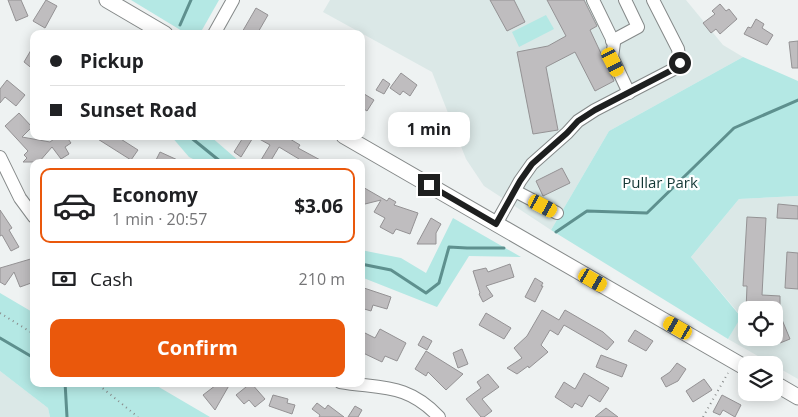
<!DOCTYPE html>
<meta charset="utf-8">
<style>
body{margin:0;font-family:"Open Sans",sans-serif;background:#f6f6f6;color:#202124;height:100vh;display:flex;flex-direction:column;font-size:19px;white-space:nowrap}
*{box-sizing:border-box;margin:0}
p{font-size:16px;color:#757577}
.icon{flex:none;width:28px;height:28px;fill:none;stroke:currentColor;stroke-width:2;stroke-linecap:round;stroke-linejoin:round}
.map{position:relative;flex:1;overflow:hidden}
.panel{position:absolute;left:30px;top:159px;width:335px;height:228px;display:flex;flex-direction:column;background:#fff;border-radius:10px;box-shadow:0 2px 12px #0003}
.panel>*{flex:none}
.hud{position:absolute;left:30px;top:30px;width:335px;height:110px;border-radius:10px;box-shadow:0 2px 12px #0003;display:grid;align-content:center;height:110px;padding:0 20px;background:#fff}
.buttons{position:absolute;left:738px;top:301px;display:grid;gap:10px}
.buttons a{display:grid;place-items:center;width:45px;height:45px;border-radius:10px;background:#fff;box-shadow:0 2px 12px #0003;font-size:25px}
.end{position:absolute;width:22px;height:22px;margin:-11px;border:6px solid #1e1f1f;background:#fff;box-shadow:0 0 0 2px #fff}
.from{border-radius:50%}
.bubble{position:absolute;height:35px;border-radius:10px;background:#fff;box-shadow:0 2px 12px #0003;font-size:16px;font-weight:700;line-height:35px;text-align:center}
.car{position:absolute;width:15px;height:30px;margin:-15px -8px;border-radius:6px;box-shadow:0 0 4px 1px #0007;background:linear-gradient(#f5c518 24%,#345 0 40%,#f5c518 0 76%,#345 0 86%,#f5c518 0)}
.hud b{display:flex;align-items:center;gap:18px;height:48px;font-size:19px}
.hud b+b{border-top:1px solid #e0e0e0}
.hud i{width:12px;height:12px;background:#202124}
ul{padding:9px 0 0;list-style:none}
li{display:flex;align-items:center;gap:15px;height:75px;margin:0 10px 8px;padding:0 10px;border:2px solid transparent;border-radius:10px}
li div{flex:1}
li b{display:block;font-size:19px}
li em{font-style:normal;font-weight:700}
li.active{border-color:#ea580c}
li>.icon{width:45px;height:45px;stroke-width:1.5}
.pay{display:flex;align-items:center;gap:12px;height:55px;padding:0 20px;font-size:19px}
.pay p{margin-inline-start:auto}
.primary-button{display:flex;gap:10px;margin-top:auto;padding:10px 20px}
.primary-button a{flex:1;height:58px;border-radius:10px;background:#ea580c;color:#fff;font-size:20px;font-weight:700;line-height:58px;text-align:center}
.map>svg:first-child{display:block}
</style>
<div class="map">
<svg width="798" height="417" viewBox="0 0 798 417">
<rect width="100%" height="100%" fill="#eef2f2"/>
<g fill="#dbe8e7" fill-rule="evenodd">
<path d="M330,0H686L723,45L743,57L609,131L551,230L484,186L466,159L432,72L323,12Z"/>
<path d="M798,196V379L728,339L741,316L691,257L739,199ZM746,310H774V338H746Z"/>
<path d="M0,371L48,408L50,417H0Z"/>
</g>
<g fill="#b4e8e4">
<path d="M131,0H219L202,30L187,34Z"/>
<path d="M546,15L554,29L519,47L512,32Z"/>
<path d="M743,57L798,81V196L739,199L691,257L741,317L728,339L551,230L609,131Z"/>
<path d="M171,136H210L240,162H199L189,157Z"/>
<path d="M453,218L521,257L469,256L437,307L361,277V250L401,258L426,273Z"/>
<path d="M0,293L34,313V382L152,383L210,417H50L48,408L0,371Z"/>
</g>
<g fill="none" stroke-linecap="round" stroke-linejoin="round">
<g stroke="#5e908e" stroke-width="3">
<path d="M180,25L191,0"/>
<path d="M189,136L221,162"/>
<path d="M556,232L587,211L647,213L734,128L798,100"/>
<path d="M361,264L391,270L426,293L439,283L449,247L467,248H504"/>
<path d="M0,338L34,358"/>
<path d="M65,382L67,417"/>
</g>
</g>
<g fill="#bfbdbf" stroke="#949294">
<path d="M8,0H21L28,16L16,21Z"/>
<path d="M46,0L57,6L45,28L33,21Z"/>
<path d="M490,0H514L525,22L507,31Z"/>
<path d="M547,0H584L597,26L590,30L614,81L595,91L575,52L546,67L558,130L533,134L517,52L548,46L566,36Z"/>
<path d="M720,4L726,11L729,9L737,19L720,34L716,29L711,33L703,23L715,14L712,11Z"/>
<path d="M256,8L268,15L257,34H241Z"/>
<path d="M756,19L764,24L762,28L773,35L767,45L744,34L748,27L751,28Z"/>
<path d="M798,41V68H792L789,42Z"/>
<path d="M34,45V70L24,62Z"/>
<path d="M401,73L417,85L410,96L403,91L400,95L390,88Z"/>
<path d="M383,79L390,84L384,94L376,90Z"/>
<path d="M7,80L25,95L16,106L5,97L0,103V89Z"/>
<path d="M361,92L374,100L367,111L361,107Z"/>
<path d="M19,113L32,127L22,137L50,142L58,136H66L71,143L65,147L69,154L61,159L52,147L39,162H23L27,158L24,155L28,151L5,126Z"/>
<path d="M93,136H116L138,150L131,160Z"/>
<path d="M244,136H254L241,157L234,152Z"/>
<path d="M254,136H285L300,145L298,148L324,162H297L299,159L279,147L270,162H266L261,160L270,145Z"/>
<path d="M160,152L182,162H155Z"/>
<path d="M562,168L570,183L543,196L536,181Z"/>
<path d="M361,186L387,201L389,198L396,202L394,205L418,213L410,234L396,229L393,234L380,227L385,218L374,212L381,200L361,205Z"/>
<path d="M778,204L798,206V219L777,218Z"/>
<path d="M0,210L12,228L9,230L19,247L11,251L2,235L0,236Z"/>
<path d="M747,217L766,218L762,295L780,296V310H778L790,339L780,343L774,329V310H746L747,286H743Z"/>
<path d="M431,218L441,224L436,233V244H417Z"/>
<path d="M787,252L798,253V289L785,288Z"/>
<path d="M34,258V282L20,287L14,272L5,285L0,282V268Z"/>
<path d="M510,264L514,277L486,286L493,296L483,302L479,294L480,293L473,271L486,268L488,272Z"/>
<path d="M535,278L543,283L541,286H543L535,302L525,297Z"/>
<path d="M364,288L391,297L387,309L373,305L371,311L361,308V295Z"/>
<path d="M542,310L559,320L565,310L603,332L614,342L607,350L564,325L558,335L550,330L541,345L548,352L529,368L528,366L517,374L507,368L522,358L514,348L527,336Z"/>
<path d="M486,313L511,328L504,339L479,325Z"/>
<path d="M380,329L406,343L397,361L385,356L382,362L361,352V340L365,333L375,338Z"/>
<path d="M635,330L653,341L646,351L628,341Z"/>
<path d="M423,336L432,341L427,350L418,345Z"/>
<path d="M462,349L468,364L458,368L453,353Z"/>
<path d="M426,351L463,374L446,390L428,372L426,376L415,369Z"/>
<path d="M601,355L627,365L622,377L596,367Z"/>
<path d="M677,363L686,369L678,381L666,387L661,378L670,372Z"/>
<path d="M584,373L609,388L600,402L589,395L582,407L575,403L572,408L555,397L564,382L575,389Z"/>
<path d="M488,374L499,387L482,399L492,411L484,417H481L466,399L481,388L477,382Z"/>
<path d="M704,379L712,390L693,402L686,391Z"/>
<path d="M220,382H231L215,410L203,395Z"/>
<path d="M251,383L265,399L255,407L249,400L244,404L236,395Z"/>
<path d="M273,395L288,399L287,403L295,405L292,414L269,406Z"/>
<path d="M722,395L741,405L735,417L723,410L720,415L713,412Z"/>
<path d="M317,403L325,409L328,405L344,417H319L320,415L312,409Z"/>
<path d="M355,406L362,410L358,417H348Z"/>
<path d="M606,408L618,417H595Z"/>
</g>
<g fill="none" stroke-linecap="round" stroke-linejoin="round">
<g stroke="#858989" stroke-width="14">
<g id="minor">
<path d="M593,0L614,43L612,57L629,93"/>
<path d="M214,34L233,0"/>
<path d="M612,41L638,27L625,0"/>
<path d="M0,157L20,198L34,217"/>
<path d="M515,191L557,213"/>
<path d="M496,224L520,181L532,164L567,133L578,121L595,110L674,69L680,63L678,49L653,0"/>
<path d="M340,382C382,389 407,383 439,417"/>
</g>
</g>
<g stroke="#858989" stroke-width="17">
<g id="major">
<path d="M107,0L165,34"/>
<path d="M344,136L746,368"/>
<path d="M774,383L798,397"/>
</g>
</g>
<g stroke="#898c8c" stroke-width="2" stroke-dasharray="1 4" stroke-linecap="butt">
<path d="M0,313L34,334"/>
<path d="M95,382L138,417"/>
<path d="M703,417L728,373"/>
</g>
<use href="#minor" stroke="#fff" stroke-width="12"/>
<use href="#major" stroke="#fff" stroke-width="15"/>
</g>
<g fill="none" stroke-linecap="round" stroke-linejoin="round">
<path stroke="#1e1f1f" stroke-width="6" d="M429,185L496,224L520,181L532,164L567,133L578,121L595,110L674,69L680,63"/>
</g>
<g text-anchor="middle" stroke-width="4.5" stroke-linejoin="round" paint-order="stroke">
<g font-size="15" fill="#133735" stroke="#feffff">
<text x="660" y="188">Pullar Park</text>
</g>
</g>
</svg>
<div class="buttons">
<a><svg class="icon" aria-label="locate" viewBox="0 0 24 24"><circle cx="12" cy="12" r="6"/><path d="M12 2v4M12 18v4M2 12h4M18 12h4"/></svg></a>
<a><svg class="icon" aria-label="layers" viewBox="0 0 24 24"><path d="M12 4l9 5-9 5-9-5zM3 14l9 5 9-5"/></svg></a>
</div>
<i class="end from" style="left:680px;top:63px"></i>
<i class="end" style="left:429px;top:185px"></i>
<div class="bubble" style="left:388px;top:112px;width:82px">1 min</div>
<i class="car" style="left:613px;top:62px;rotate:153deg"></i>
<i class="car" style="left:543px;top:206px;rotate:118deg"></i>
<i class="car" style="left:593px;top:280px;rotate:120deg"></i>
<i class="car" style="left:678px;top:328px;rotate:300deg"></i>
<div class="hud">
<b><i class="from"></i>Pickup</b>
<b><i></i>Sunset Road</b>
</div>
<section class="panel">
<ul>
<li class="active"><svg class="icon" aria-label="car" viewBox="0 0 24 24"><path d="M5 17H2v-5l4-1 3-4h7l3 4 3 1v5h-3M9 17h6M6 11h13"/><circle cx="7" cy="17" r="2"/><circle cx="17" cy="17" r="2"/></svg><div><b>Economy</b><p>1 min · 20:57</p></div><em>$3.06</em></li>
</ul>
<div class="pay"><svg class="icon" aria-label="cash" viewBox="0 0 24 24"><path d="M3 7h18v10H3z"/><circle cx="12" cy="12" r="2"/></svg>Cash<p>210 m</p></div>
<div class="primary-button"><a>Confirm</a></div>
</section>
</div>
